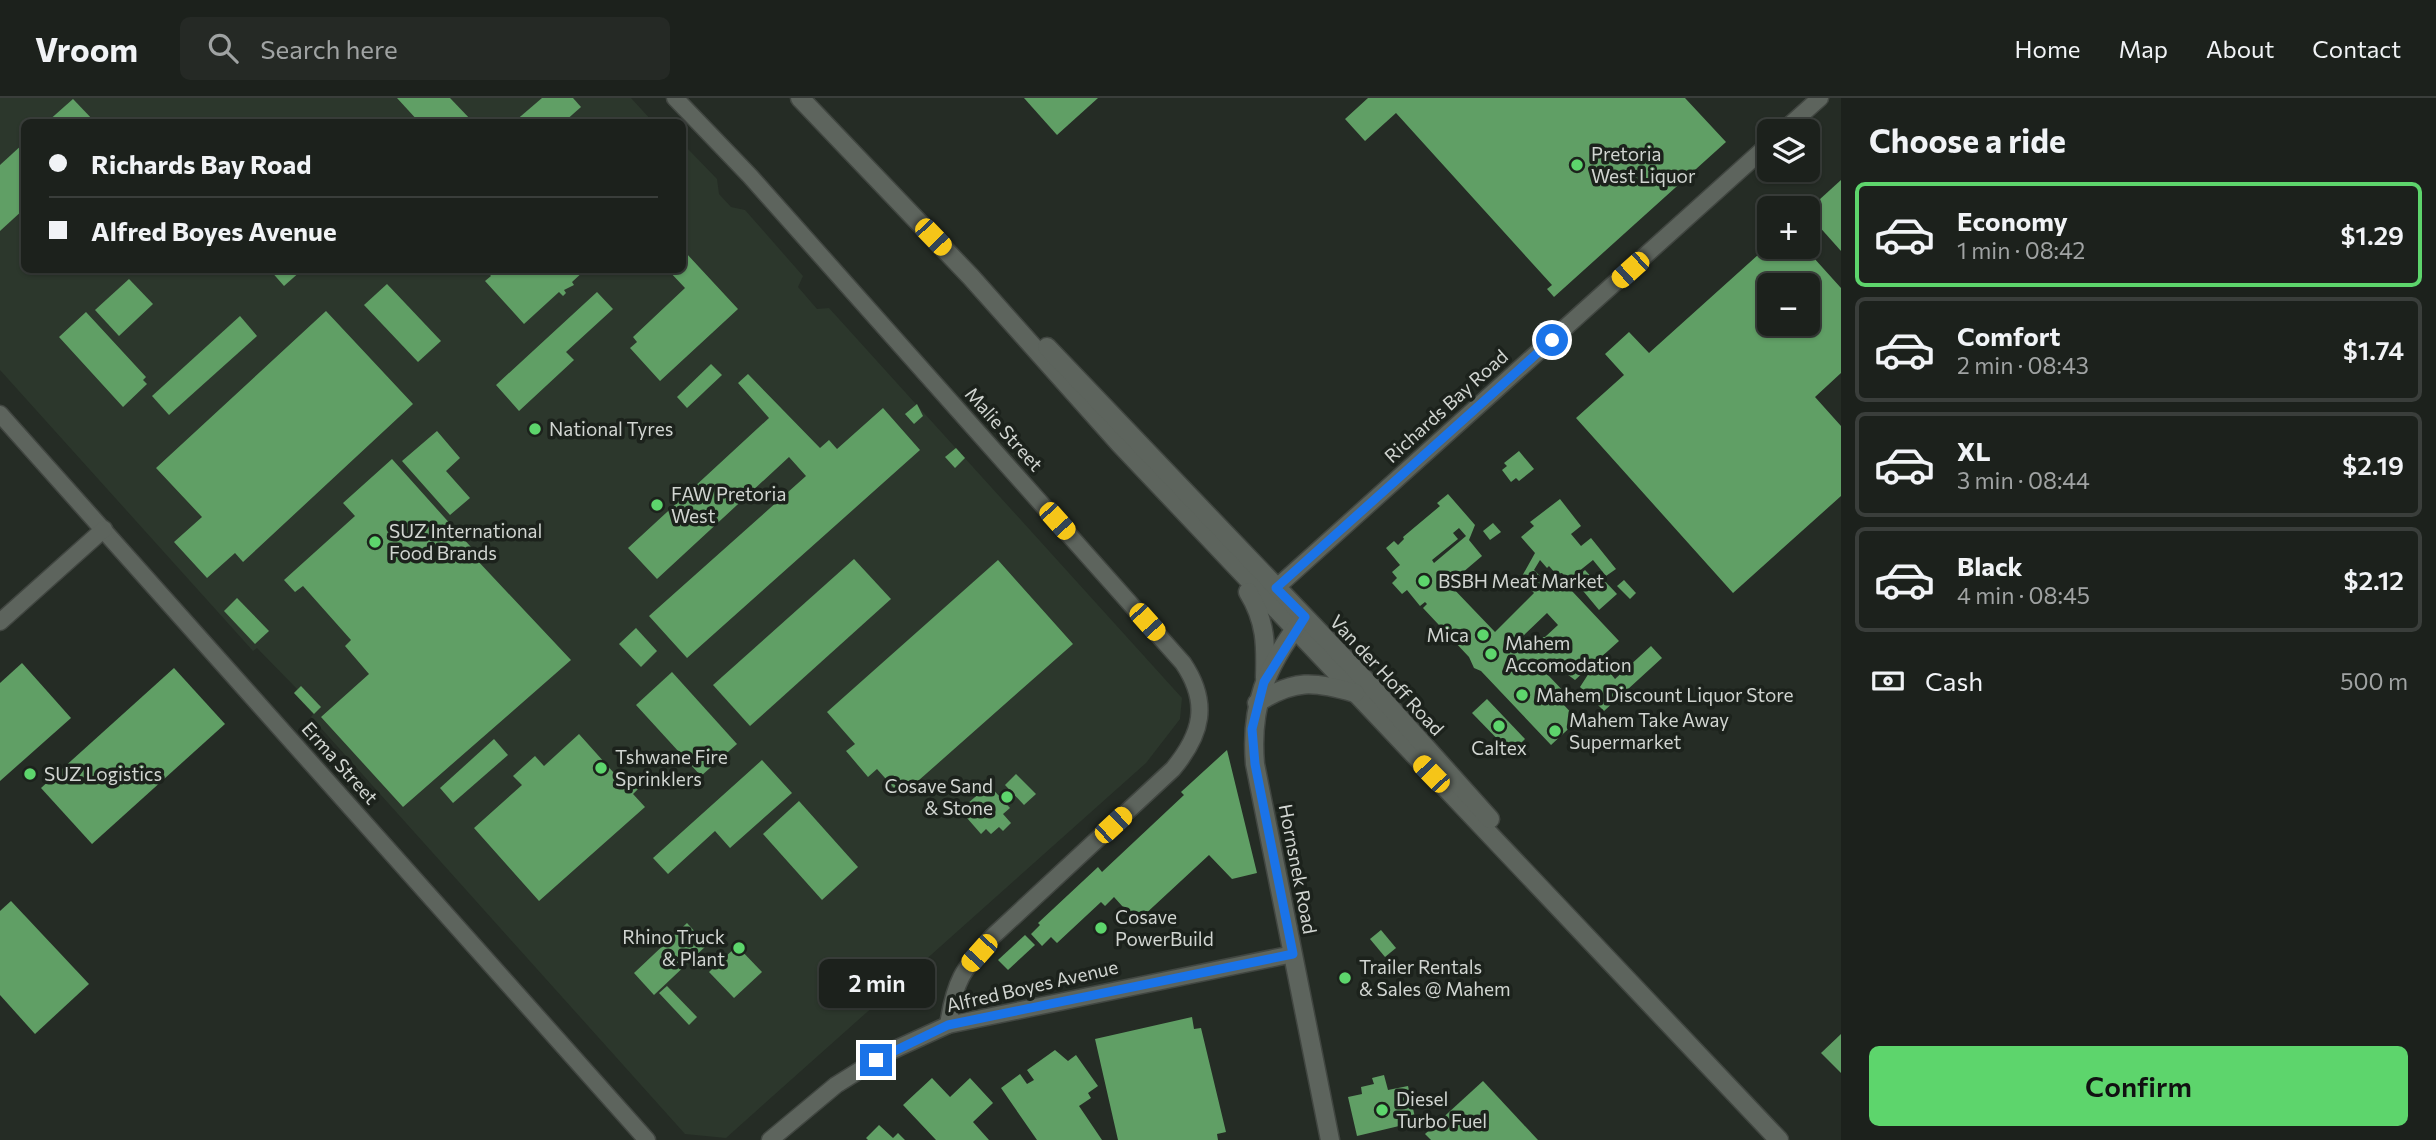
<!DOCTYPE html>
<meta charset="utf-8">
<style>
body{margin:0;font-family:Commissioner,sans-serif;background:#252925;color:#f1f3f6;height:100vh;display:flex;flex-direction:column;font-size:26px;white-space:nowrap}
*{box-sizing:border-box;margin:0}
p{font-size:23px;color:#a0a3a3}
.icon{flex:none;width:38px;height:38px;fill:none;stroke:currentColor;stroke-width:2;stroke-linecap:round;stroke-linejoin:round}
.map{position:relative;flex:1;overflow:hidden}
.details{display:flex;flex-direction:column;background:#1c211c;width:595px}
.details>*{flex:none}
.banner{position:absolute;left:21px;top:21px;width:665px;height:154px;border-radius:10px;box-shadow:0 2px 5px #0004,0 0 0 2px #3a3e3b;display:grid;align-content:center;height:154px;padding:0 28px;background:#1c211c}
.tools{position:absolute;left:1757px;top:21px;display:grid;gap:14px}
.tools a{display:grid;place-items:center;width:63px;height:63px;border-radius:10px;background:#1c211c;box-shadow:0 2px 5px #0004,0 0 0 2px #3a3e3b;font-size:35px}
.end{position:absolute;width:32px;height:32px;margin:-16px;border:9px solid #1a73e8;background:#fff;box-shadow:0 0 0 4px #fff}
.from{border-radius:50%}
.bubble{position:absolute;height:49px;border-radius:10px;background:#1c211c;box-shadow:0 2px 5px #0004,0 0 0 2px #3a3e3b;font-size:23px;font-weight:600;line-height:49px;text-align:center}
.car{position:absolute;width:21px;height:42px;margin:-21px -10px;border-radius:9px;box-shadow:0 0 5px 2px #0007;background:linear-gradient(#f5c518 24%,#345 0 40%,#f5c518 0 76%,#345 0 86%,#f5c518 0)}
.banner b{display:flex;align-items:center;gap:24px;height:66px;font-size:26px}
.banner b+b{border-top:2px solid #3a3e3b}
.banner i{width:18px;height:18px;background:#f1f3f6}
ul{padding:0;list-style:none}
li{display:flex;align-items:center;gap:21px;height:105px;margin:0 14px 10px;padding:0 14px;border:4px solid #3a3e3b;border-radius:10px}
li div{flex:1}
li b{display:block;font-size:26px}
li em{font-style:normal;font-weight:600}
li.on{border-color:#5dd56c}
li>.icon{width:63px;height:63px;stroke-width:1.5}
h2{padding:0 28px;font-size:32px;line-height:84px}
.pay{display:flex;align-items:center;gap:18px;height:77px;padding:0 28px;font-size:26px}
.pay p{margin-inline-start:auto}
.action{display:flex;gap:14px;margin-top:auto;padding:14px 28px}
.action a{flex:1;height:80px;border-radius:10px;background:#5dd56c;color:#111;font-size:28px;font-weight:600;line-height:80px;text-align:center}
header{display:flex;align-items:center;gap:42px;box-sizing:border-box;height:98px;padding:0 35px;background:#1c211c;border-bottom:2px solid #3a3e3b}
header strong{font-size:33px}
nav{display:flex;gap:38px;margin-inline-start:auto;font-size:24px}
.search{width:490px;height:63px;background:#252925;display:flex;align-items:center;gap:18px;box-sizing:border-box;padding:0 24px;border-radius:10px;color:#a0a3a3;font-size:26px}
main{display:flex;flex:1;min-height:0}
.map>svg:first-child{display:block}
</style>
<header>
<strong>Vroom</strong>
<div class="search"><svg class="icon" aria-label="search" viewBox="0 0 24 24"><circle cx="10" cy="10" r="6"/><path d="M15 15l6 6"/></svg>Search here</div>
<nav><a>Home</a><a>Map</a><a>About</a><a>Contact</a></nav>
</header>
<main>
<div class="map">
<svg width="1841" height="1042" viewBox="0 0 1841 1042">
<rect width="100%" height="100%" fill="#252c25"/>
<path fill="#2c372c" d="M0,0H631L653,24H24V172H682V49H686L717,81L719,96L731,109L745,112L803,178L798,189L817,211L829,210L1182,600L1180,621L1146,665L726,1040L685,1036L311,619L313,616L294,595L297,591L257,550L253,553L0,272Z"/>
<g fill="#609f65" fill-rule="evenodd">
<path d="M397,0H450L473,24H419Z"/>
<path d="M542,0H573L581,9L564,24H514Z"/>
<path d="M1024,0H1098L1057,37Z"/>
<path d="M1368,0H1685L1726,44L1554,199L1547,191L1552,187L1396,15L1365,43L1345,21Z"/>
<path d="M73,1L95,24H47Z"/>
<path d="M24,45V111L0,133V67Z"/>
<path d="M1841,82V153L1808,116V112Z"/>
<path d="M1769,147L1804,149L1841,190V275L1815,299L1841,328V398L1733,495L1576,320L1624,277L1605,256L1629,234L1649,255ZM1769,187H1808V226H1769Z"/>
<path d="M686,155L738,211L660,283L630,250L637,244L633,239L685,190L668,172H682V158Z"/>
<path d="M270,172H302L284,188Z"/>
<path d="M486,172H585L572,184L574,187L564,192L566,195L563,198L559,194L524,226L485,183L491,178Z"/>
<path d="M129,181L153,206L119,238L95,212Z"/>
<path d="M387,186L441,243L418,264L364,207Z"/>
<path d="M597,194L613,211L566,254L574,262L519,313L496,287Z"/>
<path d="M326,213L413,306L243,464L235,455L207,480L174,444L202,419L156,370Z"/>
<path d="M86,214L146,279L143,282L147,286L123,309L59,239Z"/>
<path d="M240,218L257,238L169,317L152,298Z"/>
<path d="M711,266L722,277L687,310L677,299Z"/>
<path d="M748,276L820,350L829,342L837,351L883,310L920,352L687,560L649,518L806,378L789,359L657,481L628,450L769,320L738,285Z"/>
<path d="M917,306L923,318L914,326L905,316Z"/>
<path d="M437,333L460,360L446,373L470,400L450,417L402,363Z"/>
<path d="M956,350L965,360L955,370L945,359Z"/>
<path d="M1519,353L1534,371L1519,383L1516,380L1511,384L1502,372L1507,368L1504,365Z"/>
<path d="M392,361L479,458L476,461L571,562L403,709L321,619L369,576L345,548L351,542L303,488L295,494L284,482L355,418L343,405Z"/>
<path d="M1448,396L1475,427L1469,442L1482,458L1449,486L1495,534L1534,495L1521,480L1535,455L1521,439L1534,428L1530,424L1560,401L1581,428L1571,436L1581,448L1591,440L1616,471L1606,478L1593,462L1568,482L1562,475L1556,476L1549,468L1547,470L1540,462L1534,472L1546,484L1555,475L1619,543L1599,561L1615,581L1651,548L1662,560L1604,613L1580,589L1589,575L1586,572L1575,582L1556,568L1547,576L1569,599L1562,605L1578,622L1551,647L1481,573L1474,570L1469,559L1423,510L1427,506L1425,504L1420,508L1407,492L1402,496L1392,485L1397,480L1392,474L1400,467L1386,450L1394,443L1398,447L1404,441L1403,439L1440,408L1437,405ZM1459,430L1466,438L1434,465L1432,462L1458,441L1453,435ZM1547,515L1558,527L1545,539H1522Z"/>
<path d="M1493,425L1501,434L1490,442L1483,433Z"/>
<path d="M854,461L891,501L750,628L713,587Z"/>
<path d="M998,462L1073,546L901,698L877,671L868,679L846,653L855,646L827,614Z"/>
<path d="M1585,472L1595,483L1600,478L1617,496L1599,512L1574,482Z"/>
<path d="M1624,482L1636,495L1630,501L1617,488Z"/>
<path d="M237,500L269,533L255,546L224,513Z"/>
<path d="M636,530L657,553L641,569L619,546Z"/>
<path d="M22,565L71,620L0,683V585Z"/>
<path d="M174,570L225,626L92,746L41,690Z"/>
<path d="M672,574L737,646L701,678L636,607Z"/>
<path d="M301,588L321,609L314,616L294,595Z"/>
<path d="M1487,601L1525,641L1511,655L1472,615Z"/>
<path d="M579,636L622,684L629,677L640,689L633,696L645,709L539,803L474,730L522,687L513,678L535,658L544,668Z"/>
<path d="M494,641L508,657L453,705L440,690Z"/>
<path d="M1227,652L1257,775L1232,781L1209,757L1141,820L1136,815L1132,819L1114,799L1105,808L1101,804L1057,845L1051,839L1042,848L1031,836L1040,827L1038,825L1098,769L1102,774L1184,697L1181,694Z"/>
<path d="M762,662L792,695L730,750L715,733L668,776L653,760Z"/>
<path d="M1016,676L1036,696L1024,707L1005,687Z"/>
<path d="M989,687L1010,710L1003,716L1011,725L1003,733L999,729L991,736L986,731L981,736L960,712Z"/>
<path d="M799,703L858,769L822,802L763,736Z"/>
<path d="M11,803L89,886L35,936L0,897V813Z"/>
<path d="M687,825L707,847L654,897L634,875Z"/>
<path d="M1381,832L1396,850L1385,859L1370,841Z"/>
<path d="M1025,837L1035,847L1008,872L998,862Z"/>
<path d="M737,848L762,874L734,900L709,874Z"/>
<path d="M667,888L697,919L689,927L659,895Z"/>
<path d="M1192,919L1194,931L1201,930L1226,1034L1217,1036L1218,1042H1118L1095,941Z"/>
<path d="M1841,936V975L1821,955Z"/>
<path d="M1055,952L1068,963L1076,957L1098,988L1088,995L1091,1000L1079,1008L1102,1042H1037L1001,990L1020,976L1027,986L1034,982L1027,972Z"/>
<path d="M1384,977L1388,992L1408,988L1416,1024L1357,1038L1348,999L1362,996L1361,989L1374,986L1372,980Z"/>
<path d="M932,980L950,999L970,980L993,1005L973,1024L989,1042H936L903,1007Z"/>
<path d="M1483,983L1538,1042H1431L1425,1036Z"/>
<path d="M879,1027L893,1040L898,1035L905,1042H868L866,1040Z"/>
</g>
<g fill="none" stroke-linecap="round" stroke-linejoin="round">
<g stroke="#414641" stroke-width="19">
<g id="minor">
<path d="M675,0L750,78L1183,565C1210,605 1202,636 1173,671L992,839C962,873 955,882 948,927"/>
<path d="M1783,33L1820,0"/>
<path d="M0,316L647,1042"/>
<path d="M1276,490L1769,46"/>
<path d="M0,524L104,431"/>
<path d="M770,1042L836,987L889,954L948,927L1293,856"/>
</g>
</g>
<g stroke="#414641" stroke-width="21">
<g id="secondary">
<path d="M800,0L971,179L1119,345L1779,1042"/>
<path d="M1047,249L1372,589L1490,721"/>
<path d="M1248,494C1266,523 1266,547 1265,580"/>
<path d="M1301,523C1266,569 1250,607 1255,666L1330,1042"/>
<path d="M1257,605C1294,581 1314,583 1355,595"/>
</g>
</g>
<use href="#minor" stroke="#5d645d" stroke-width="16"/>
<use href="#secondary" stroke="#5d645d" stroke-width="18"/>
</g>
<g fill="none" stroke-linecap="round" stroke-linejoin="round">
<path stroke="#1a73e8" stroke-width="9" d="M876,962L948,927L1293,856L1255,666L1252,631L1264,584L1305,519L1276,490L1552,242"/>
</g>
<g fill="#5dd56c" stroke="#1c221c" stroke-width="2.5">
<circle cx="1577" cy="67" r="7"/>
<circle cx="535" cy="331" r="7"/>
<circle cx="657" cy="407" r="7"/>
<circle cx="375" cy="444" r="7"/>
<circle cx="1424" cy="483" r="7"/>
<circle cx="1483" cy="537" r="7"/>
<circle cx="1491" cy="556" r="7"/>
<circle cx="1522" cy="597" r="7"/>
<circle cx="1499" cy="628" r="7"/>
<circle cx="1555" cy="633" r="7"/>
<circle cx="601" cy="670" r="7"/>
<circle cx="30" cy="676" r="7"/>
<circle cx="1007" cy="699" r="7"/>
<circle cx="1101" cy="830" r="7"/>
<circle cx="739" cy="850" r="7"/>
<circle cx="1345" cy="880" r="7"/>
<circle cx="1382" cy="1012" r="7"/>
</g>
<g text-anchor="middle" stroke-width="7" stroke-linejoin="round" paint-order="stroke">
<g font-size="19" fill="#d1d5d1" stroke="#1c221c" text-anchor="start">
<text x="1591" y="63">Pretoria<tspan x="1591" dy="22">West Liquor</tspan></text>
<text x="549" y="338">National Tyres</text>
<text x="671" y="403">FAW Pretoria<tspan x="671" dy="22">West</tspan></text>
<text x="389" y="440">SUZ International<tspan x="389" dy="22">Food Brands</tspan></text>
<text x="1438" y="490">BSBH Meat Market</text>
<text x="1469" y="544" text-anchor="end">Mica</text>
<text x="1505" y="552">Mahem<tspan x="1505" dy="22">Accomodation</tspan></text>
<text x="1536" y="604">Mahem Discount Liquor Store</text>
<text x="1569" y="629">Mahem Take Away<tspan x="1569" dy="22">Supermarket</tspan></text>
<text x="1499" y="657" text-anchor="middle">Caltex</text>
<text x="615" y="666">Tshwane Fire<tspan x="615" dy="22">Sprinklers</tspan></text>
<text x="44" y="683">SUZ Logistics</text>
<text x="993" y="695" text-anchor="end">Cosave Sand<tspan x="993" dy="22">&amp; Stone</tspan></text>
<text x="1115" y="826">Cosave<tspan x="1115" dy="22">PowerBuild</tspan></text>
<text x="725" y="846" text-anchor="end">Rhino Truck<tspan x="725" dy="22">&amp; Plant</tspan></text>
<text x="1359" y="876">Trailer Rentals<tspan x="1359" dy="22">&amp; Sales @ Mahem</tspan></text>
<text x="1396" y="1008">Diesel<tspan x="1396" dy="22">Turbo Fuel</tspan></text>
</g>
<g font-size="19" fill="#d1d5d1" stroke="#1c221c">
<text transform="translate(1446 308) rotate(-42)" y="7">Richards Bay Road</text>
<text transform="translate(1004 331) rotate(48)" y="7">Malie Street</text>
<text transform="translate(1387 577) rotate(47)" y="7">Van der Hoff Road</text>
<text transform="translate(340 665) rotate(48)" y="7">Erma Street</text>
<text transform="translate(1298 771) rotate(79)" y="7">Hornsnek Road</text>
<text transform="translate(1032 888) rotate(-13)" y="7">Alfred Boyes Avenue</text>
</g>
</g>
</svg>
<div class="tools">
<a><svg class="icon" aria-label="layers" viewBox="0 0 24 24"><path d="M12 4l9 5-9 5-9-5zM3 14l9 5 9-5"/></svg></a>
<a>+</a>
<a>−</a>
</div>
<i class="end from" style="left:1552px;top:242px"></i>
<i class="end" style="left:876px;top:962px"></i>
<div class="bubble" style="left:819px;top:861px;width:116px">2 min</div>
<i class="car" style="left:933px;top:139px;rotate:136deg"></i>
<i class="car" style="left:1630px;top:172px;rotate:228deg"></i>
<i class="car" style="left:1057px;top:423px;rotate:138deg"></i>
<i class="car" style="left:1147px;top:524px;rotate:138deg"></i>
<i class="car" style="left:1431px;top:676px;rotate:316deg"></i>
<i class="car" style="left:1113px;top:727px;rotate:47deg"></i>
<i class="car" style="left:979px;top:855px;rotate:222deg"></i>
<div class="banner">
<b><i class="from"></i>Richards Bay Road</b>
<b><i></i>Alfred Boyes Avenue</b>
</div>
</div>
<section class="details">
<h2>Choose a ride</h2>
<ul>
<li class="on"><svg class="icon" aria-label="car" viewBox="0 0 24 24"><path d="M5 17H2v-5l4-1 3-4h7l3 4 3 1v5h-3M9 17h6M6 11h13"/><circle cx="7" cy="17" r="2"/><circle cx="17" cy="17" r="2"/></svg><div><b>Economy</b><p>1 min · 08:42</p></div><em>$1.29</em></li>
<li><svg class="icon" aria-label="car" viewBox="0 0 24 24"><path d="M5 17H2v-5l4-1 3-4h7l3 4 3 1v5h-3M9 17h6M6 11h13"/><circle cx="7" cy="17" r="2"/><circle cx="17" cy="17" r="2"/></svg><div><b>Comfort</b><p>2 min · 08:43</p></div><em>$1.74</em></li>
<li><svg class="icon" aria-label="car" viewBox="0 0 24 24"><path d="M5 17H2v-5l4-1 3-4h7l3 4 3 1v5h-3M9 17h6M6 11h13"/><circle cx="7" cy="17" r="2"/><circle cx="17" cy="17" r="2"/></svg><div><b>XL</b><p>3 min · 08:44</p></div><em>$2.19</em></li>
<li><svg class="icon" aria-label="car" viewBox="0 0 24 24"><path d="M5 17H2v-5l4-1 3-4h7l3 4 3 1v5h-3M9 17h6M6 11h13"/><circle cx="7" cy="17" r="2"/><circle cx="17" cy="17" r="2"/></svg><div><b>Black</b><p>4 min · 08:45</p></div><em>$2.12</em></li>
</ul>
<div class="pay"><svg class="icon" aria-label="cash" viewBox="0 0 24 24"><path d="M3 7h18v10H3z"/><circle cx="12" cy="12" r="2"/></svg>Cash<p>500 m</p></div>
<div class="action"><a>Confirm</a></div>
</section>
</main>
